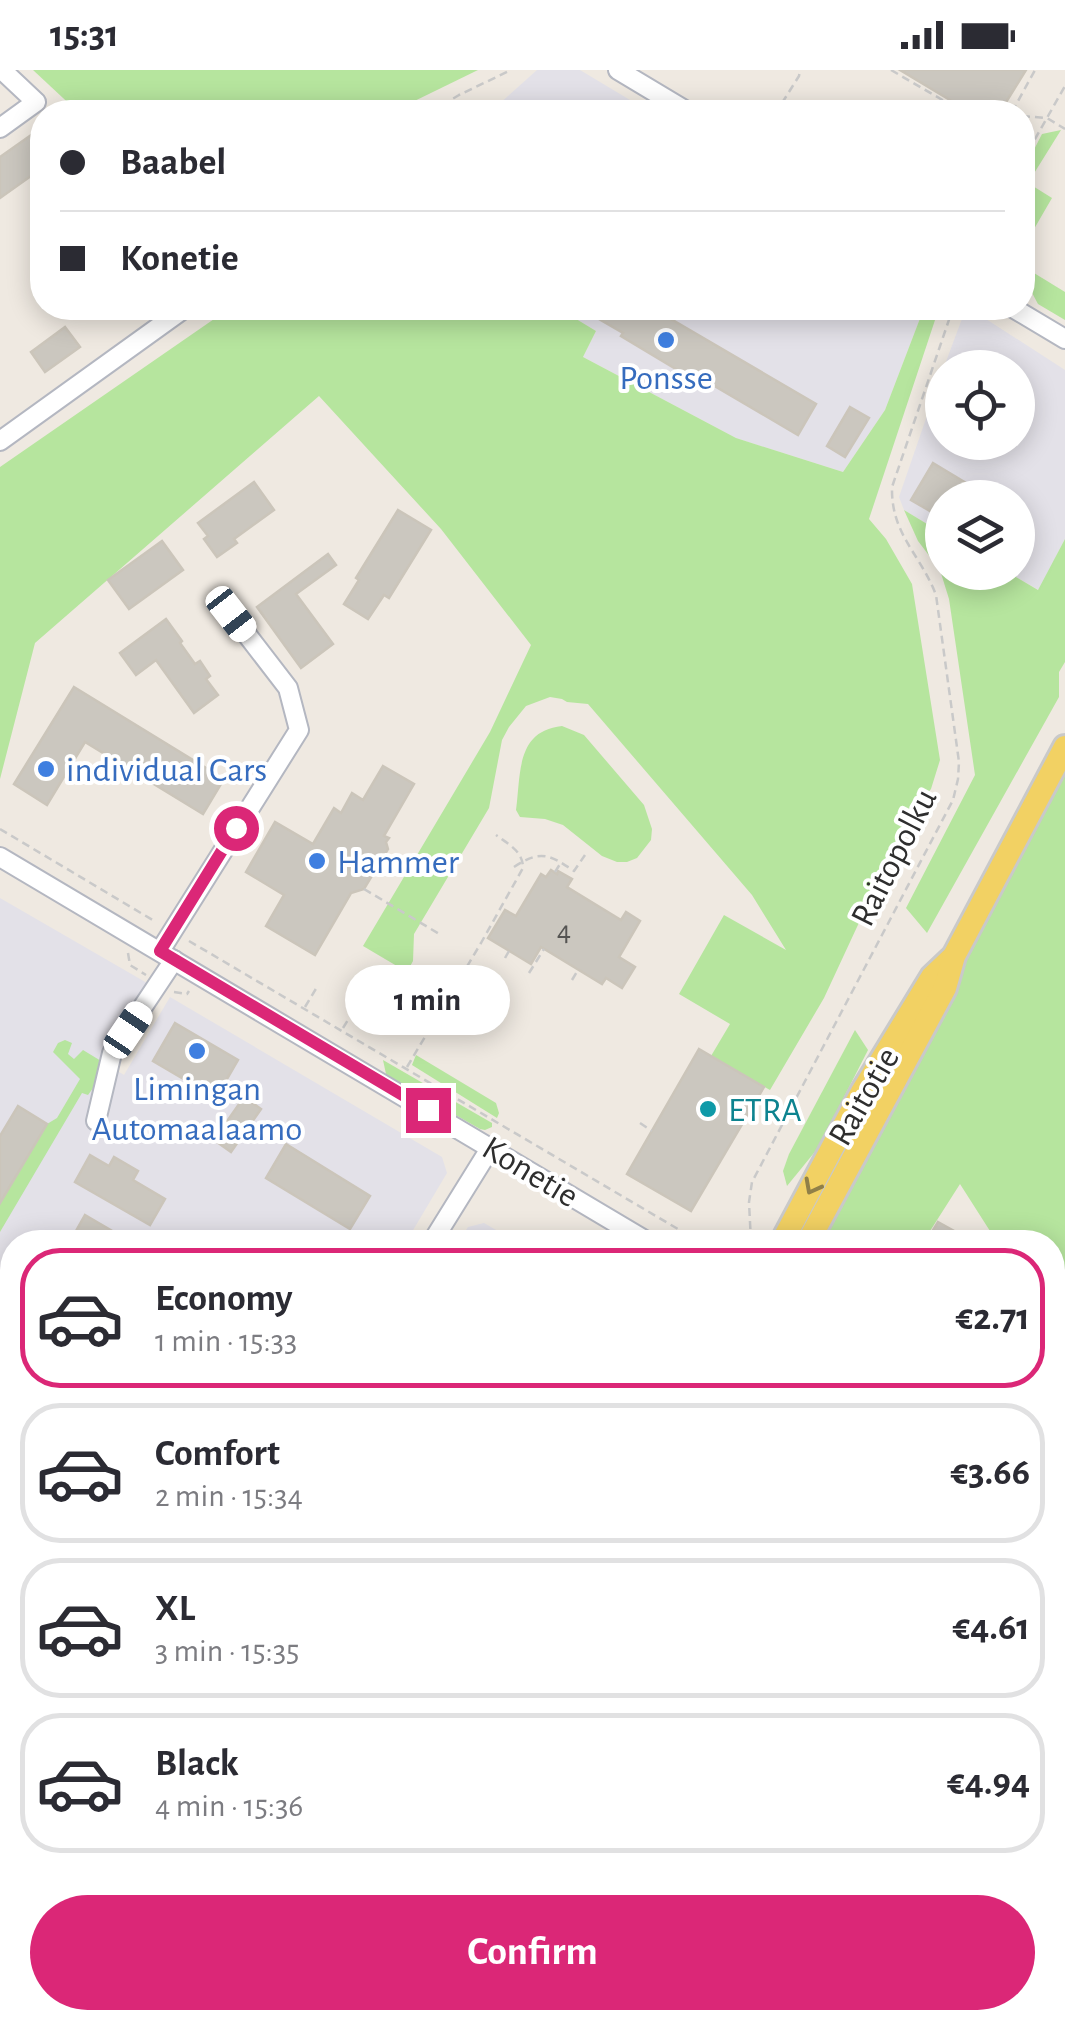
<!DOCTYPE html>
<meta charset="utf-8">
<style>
body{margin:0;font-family:"Alegreya Sans",sans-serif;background:#f7f7f7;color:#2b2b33;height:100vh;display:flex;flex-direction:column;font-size:38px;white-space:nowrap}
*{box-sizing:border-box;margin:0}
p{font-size:32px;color:#7c7c81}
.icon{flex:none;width:55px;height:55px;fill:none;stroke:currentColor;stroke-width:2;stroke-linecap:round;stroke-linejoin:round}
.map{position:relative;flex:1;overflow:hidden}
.sheet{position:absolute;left:0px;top:1160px;width:1065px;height:800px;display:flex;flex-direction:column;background:#fff;border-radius:40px 40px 0 0;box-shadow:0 5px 25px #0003}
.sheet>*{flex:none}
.hud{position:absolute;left:30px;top:30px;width:1005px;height:220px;border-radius:40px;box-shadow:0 5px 25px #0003;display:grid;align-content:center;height:220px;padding:0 30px;background:#fff}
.buttons{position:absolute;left:925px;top:280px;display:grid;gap:20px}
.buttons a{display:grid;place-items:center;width:110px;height:110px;border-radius:50%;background:#fff;box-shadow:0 5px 25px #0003;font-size:50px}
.end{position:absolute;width:45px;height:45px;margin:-22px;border:12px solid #db2777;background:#fff;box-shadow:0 0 0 5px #fff}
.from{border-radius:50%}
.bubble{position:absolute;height:70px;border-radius:35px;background:#fff;box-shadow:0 5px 25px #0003;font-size:32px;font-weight:600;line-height:70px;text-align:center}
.car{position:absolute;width:30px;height:60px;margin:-30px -15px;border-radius:12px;box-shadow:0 0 8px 2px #0007;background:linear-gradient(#fff 24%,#345 0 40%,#fff 0 76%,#345 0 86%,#fff 0)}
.hud b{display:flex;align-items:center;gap:35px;height:95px;font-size:38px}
.hud b+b{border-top:2px solid #e1e1e2}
.hud i{width:25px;height:25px;background:#2b2b33}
ul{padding:18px 0 0;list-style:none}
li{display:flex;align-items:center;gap:30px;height:140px;margin:0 20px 15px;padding:0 10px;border:5px solid #e1e1e2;border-radius:40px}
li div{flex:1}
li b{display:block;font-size:38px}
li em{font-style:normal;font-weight:600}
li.selected{border-color:#db2777}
li>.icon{width:90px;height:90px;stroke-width:1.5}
.button{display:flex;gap:20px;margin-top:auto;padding:20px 30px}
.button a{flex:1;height:115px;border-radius:60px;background:#db2777;color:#fff;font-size:40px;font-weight:600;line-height:115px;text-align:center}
.status{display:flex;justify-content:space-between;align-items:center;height:70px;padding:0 50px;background:#fff;direction:ltr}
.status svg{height:28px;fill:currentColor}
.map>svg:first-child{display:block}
</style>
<div class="status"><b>15:31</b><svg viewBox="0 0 49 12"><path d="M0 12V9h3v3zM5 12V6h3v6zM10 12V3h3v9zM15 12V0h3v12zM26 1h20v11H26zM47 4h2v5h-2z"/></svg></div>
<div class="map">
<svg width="1065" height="1960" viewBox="0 0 1065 1960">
<rect width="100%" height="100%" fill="#efe9e1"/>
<g fill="#e3e1e8">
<path d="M537,0H580L650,42H490Z"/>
<path d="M558,238H924L885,340L843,402L736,368L583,287L596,261Z"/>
<path d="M966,238H969L1065,300V469L1039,520L1009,503L1018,502V428H942V463L904,440L899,427L942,302V372H1018V298L944,297Z"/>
<path d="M0,828L147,913L101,991L124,1005L170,927L442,1087L447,1103L406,1172H12V1669L0,1662Z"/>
<path d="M484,1153L517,1172H458L468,1157Z"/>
<path d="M0,1710L12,1717V1836L0,1857Z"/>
</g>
<g fill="#b6e59e">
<path d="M33,0H478L392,42H78Z"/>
<path d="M1061,60L1028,113L1052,128L1023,178V101L1042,64Z"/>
<path d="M1034,203L1065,222V250L1038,234L1030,219Z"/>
<path d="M230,238H558L596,261L583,287L736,368L843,402L885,340L924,238H939L869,449L886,469L912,514L940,690L931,719L909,745L824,928L770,1020L711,986L730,954L679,924L724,845L786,880L752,825L588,634L567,632L562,629L550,627L526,636L509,657L502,670L489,738L414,864L413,891L407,902L363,876L490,662L531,575L441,459L319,326L35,573L0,709V397Z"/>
<path d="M904,440L942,463V502L1009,503L1038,520L1065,469V592L1059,602V627L927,863L906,838L975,705L949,529L940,500L918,471Z"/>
<path d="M562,656L584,665L644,735L652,759L651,770L637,788L627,792H617L602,786L563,755L545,749L520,747L516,740C521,703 516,661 562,656Z"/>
<path d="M1065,704V1280L1053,1260L1052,1172H997L960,1114L923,1172H817Z"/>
<path d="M855,960L868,980L818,1078L787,1116L783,1101L789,1084Z"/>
<path d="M65,970L72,973L68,984L74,989L83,980L106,994L99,1010L88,1025L82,1023L0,1162V1133L47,1054L57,1048L80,1009L53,982L58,973Z"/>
<path d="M416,985L496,1033L499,1043L497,1048L412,995Z"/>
<path d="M383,990L492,1053V1057L485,1060L480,1059L391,1008L386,1004Z"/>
<path d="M1065,1305V1382L1053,1375V1327Z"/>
<path d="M392,1948H447L440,1960H384Z"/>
</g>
<g fill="#cbc7bf" stroke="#cbc5ba" stroke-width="2.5">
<path d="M900,0H1026L1000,42H993L981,35L977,42H970Z"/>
<path d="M34,63L42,75V98L0,128V87Z"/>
<path d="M580,238H652L816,334L798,365L694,304L691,308L621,266L623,263Z"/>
<path d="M65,257L80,277L45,302L31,282Z"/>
<path d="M850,337L869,348L845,387L827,376Z"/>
<path d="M933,393L991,428H942V448L911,430Z"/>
<path d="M254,412L274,440L234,469L237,473L217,487L204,469L208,466L198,453Z"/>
<path d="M398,440L431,460L389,528L384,525L368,549L344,534L359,510L356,508Z"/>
<path d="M162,471L183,500L129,539L108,510Z"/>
<path d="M328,484L336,495L296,524L333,574L301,598L257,537Z"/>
<path d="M166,549L182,571L180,573L195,594L200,591L210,606L206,609L218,625L194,643L156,590L136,605L120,583Z"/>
<path d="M74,617L224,709L203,744L85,672L47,735L14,714Z"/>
<path d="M383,696L414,714L384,766L389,768L386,772L388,779L364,819L351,823L315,885L266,856L284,825L246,802L275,752L313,774L334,738L341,743L352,723L363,730Z"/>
<path d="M551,800L557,804L558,801L572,809L567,817L621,850L626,842L640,851L619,887L635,897L622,918L606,908L602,914L541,877L531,894L488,868L505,840L516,846L541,804L546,807Z"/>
<path d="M372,904L383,911L368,934L350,923L361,905L368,910Z"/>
<path d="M175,953L238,990L216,1028L153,991Z"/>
<path d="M699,979L764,1017L691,1141L627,1104Z"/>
<path d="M244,1027L261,1039L231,1082L214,1070Z"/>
<path d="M18,1036L47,1054L0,1133V1066Z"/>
<path d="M286,1074L370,1126L350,1159L266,1108Z"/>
<path d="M90,1085L109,1096L114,1087L138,1101L133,1110L165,1129L150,1155L75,1112Z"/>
<path d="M85,1145L131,1172H96L76,1161Z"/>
<path d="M938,1152L974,1172H926Z"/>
<path d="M1052,1586L1065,1594V1863L1052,1884Z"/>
<path d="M34,1948H163L184,1960H26Z"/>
<path d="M925,1948H1016L1009,1960H918Z"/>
</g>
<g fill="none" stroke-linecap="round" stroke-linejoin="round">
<g stroke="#b4b7c1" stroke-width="22">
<g id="minor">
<path d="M618,0L688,42"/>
<path d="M0,58L36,32L2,0"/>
<path d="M1013,238L1065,269"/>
<path d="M0,371L185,238"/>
<path d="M0,787L648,1172"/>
<path d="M160,881L299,660L288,618L231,544"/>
<path d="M96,1051L112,983L174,890"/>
<path d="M432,1172L491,1077"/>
<path d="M1052,1410L1065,1417"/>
<path d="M1052,1512L1065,1476"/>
<path d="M1052,1536L1065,1544"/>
<path d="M0,1688L12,1696"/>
<path d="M0,1902L12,1881"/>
<path d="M783,1948L803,1960"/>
<path d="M883,1948L904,1960"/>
<path d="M679,1960L686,1948"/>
</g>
</g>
<g stroke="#c9c9c9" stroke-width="28">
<g id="major">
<path d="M782,1172L862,1022L932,907L951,889"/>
<path d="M808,1172L945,918L954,886L1065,677"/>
<path d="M357,1960L364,1948"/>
</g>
</g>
<g stroke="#c9c9c9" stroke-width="2.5" stroke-dasharray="8 5" stroke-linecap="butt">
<path d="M891,0L963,42"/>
<path d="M782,33L799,6L800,0"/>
<path d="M431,42L459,25L511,0"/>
<path d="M989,42L990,41"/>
<path d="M1012,42L1035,0"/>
<path d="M1022,46L1047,48L1065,59"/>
<path d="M1022,92L1065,16"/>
<path d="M199,248L214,238"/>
<path d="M0,759L156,852"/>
<path d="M514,797C541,779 550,785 574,801L585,785"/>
<path d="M555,802L560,794"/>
<path d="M364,819L441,865"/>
<path d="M189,871L700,1172"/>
<path d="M128,883L130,895L146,905"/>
<path d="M505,888L509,881"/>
<path d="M529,903L544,879"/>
<path d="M572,910L578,900"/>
<path d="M174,922L187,924L189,921"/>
<path d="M359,933L375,942L401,937"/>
<path d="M305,937L317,917"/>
<path d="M343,958L361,929"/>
<path d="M407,997L481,873L523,798C523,781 508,774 496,765"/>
<path d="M640,1053L652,1061"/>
<path d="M751,1172L749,1132L752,1112L953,730L958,709L959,692L936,525C920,483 891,465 892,417L953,238"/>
<path d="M1052,1378L1065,1385"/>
<path d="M300,1960L307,1948"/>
</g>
<use href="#minor" stroke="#fff" stroke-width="18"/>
<use href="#major" stroke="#f2d163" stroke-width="22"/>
</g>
<defs><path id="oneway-chevron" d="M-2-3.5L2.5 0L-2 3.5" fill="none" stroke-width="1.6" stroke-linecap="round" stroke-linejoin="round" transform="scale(2.5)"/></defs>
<use stroke="#908048" href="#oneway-chevron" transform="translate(812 1117) rotate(118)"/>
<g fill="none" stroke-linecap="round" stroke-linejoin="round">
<path stroke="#db2777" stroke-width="12" d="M236,758L160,881L428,1040"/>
</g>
<g fill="#3f7fe0" stroke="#fff" stroke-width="4">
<circle cx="666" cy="270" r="10"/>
<circle cx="46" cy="699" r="10"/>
<circle cx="317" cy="791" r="10"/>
<circle cx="197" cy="981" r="10"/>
</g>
<circle fill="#0f9aa8" stroke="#fff" stroke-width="4" cx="708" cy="1039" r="10"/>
<g text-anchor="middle" stroke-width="8" stroke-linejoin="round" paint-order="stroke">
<g font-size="30" fill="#555452">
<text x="564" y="870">4</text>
</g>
<g font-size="35" fill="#366cbe" stroke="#fff">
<text x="666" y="319">Ponsse</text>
<text x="66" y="711" text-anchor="start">individual Cars</text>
<text x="337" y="803" text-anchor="start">Hammer</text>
<text x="197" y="1030">Limingan<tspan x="197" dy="40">Automaalaamo</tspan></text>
</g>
<g font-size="35" fill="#2e2e2e" stroke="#fff">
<text transform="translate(893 787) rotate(-63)" y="12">Raitopolku</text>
<text transform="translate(863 1026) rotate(-60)" y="12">Raitotie</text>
<text transform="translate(531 1101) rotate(31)" y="12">Konetie</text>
</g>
<g font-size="35" fill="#0d838f" stroke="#fff" text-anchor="start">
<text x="728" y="1051">ETRA</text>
</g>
</g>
</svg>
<div class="buttons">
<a><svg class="icon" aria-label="locate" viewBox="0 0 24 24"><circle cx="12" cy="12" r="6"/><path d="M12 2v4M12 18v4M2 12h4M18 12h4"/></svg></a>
<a><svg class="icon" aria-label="layers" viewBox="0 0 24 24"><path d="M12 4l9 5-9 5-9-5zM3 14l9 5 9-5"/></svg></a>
</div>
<i class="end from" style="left:236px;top:758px"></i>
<i class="end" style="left:428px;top:1040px"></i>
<div class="bubble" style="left:345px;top:895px;width:165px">1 min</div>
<i class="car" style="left:231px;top:544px;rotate:142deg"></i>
<i class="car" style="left:128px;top:960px;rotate:34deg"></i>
<div class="hud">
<b><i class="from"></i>Baabel</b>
<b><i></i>Konetie</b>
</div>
<section class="sheet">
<ul>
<li class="selected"><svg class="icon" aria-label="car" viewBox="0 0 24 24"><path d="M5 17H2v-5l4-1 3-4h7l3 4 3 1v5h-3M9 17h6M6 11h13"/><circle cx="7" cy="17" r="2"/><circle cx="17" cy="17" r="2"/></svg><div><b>Economy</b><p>1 min · 15:33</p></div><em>€2.71</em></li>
<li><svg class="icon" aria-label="car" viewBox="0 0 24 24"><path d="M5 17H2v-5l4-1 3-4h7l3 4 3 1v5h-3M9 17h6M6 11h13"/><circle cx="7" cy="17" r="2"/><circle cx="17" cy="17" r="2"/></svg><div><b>Comfort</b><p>2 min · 15:34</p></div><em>€3.66</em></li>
<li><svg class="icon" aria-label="car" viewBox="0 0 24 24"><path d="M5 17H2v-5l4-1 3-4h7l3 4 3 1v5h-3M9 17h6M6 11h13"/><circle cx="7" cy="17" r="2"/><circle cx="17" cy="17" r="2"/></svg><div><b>XL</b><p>3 min · 15:35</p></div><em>€4.61</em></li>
<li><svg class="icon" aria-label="car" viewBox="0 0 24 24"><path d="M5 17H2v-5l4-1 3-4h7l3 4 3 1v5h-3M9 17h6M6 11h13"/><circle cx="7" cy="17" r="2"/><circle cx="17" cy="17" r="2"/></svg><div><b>Black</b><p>4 min · 15:36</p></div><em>€4.94</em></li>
</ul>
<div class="button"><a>Confirm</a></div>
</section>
</div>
